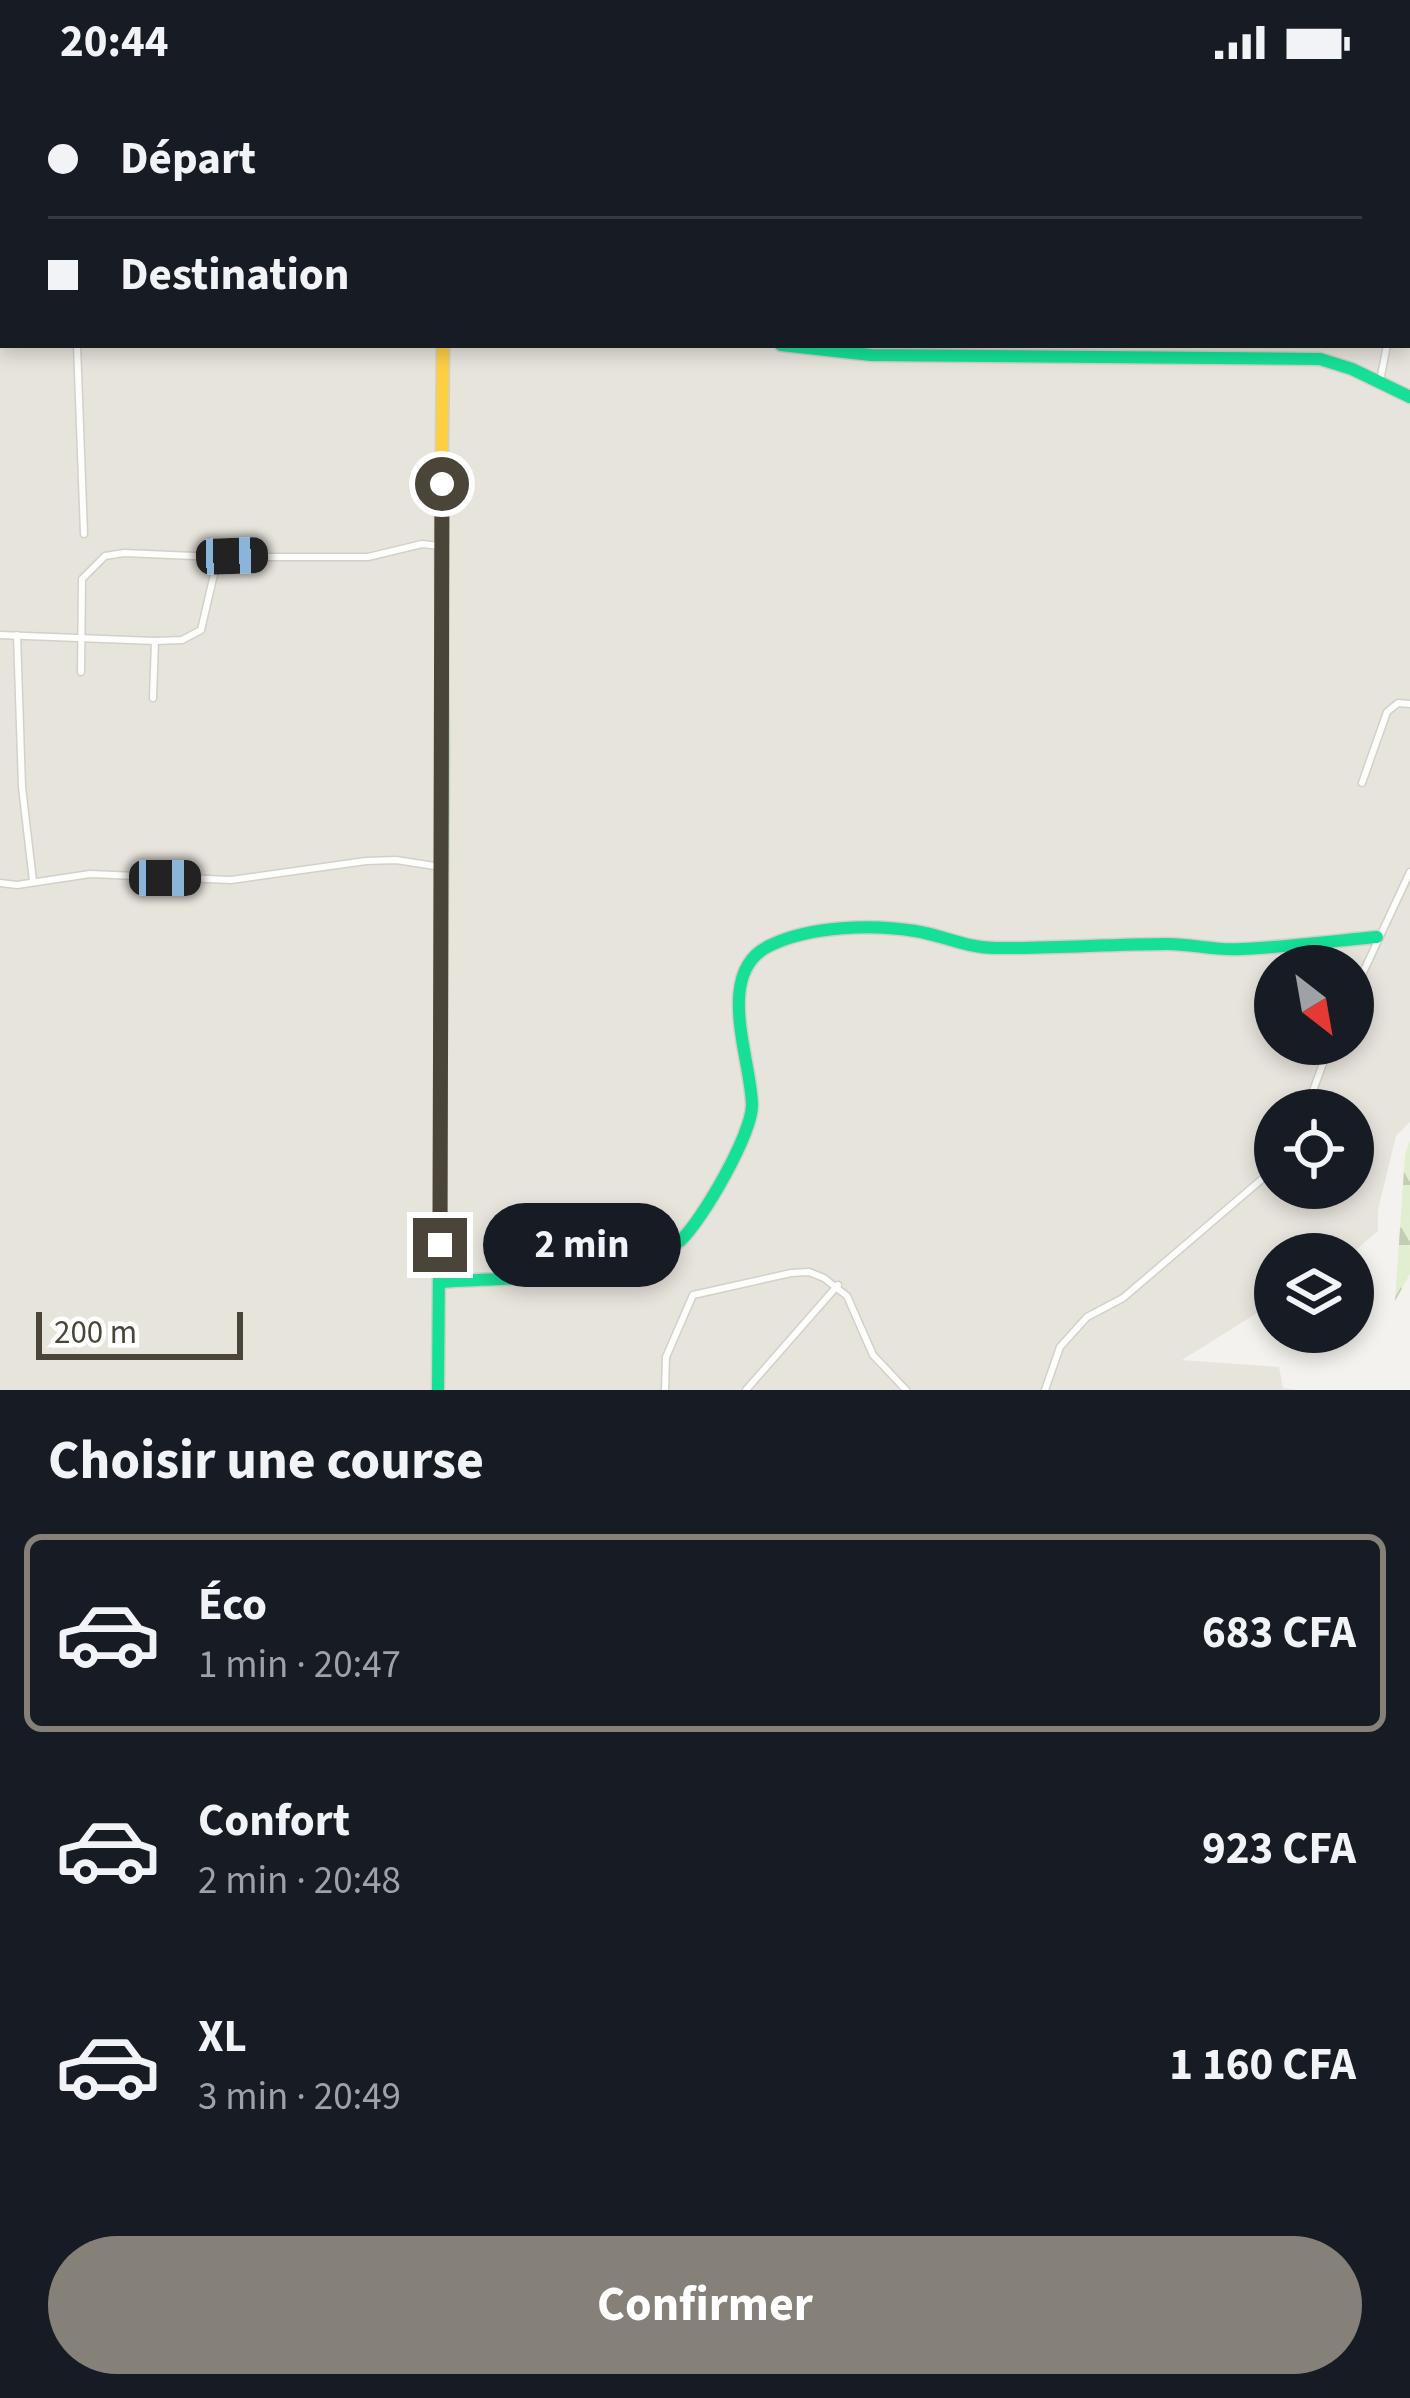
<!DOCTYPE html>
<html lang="fr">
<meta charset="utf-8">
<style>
body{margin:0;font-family:"Source Sans 3",sans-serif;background:#20242c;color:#f1f3f6;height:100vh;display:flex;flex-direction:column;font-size:45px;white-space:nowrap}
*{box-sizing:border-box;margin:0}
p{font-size:39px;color:#9ea1a6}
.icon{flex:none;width:66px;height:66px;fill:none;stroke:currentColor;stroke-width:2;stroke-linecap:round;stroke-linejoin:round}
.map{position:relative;height:1306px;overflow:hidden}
.panel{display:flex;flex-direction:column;background:#171b24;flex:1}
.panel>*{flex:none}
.banner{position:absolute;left:0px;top:0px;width:1410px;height:264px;box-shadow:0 6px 18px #0003;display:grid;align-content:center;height:264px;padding:0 48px;background:#171b24}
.needle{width:78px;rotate:149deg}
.tools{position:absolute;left:1254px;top:861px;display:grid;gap:24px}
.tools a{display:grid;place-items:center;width:120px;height:120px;border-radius:50%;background:#171b24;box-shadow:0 6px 18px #0003;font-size:60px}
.scale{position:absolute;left:36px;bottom:30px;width:207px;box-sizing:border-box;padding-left:12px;border:6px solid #4b4439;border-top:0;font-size:33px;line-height:42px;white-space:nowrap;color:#4b4439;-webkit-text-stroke:9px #fff;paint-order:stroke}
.end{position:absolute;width:54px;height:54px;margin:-27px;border:15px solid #4b4439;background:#fff;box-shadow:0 0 0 6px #fff}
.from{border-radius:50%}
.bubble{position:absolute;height:84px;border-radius:42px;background:#171b24;box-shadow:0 6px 18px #0003;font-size:39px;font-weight:700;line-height:84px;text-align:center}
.car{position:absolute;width:36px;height:72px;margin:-36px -18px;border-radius:15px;box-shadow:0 0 9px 3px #0007;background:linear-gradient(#222 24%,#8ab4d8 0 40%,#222 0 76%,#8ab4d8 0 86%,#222 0)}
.banner b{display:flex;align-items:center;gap:42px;height:114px;font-size:45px}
.banner b+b{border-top:3px solid #363941}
.banner i{width:30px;height:30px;background:#f1f3f6}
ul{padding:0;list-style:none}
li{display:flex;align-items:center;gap:36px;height:198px;margin:0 24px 18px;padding:0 24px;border:6px solid transparent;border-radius:18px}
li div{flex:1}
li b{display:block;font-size:45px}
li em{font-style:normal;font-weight:700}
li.selected{border-color:#868178}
li>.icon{width:108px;height:108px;stroke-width:1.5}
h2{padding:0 48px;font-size:54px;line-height:144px}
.primary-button{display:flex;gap:24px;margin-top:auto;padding:24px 48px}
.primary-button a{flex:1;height:138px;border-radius:72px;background:#868178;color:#fff;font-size:48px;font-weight:700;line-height:138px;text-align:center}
.status{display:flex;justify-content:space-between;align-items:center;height:84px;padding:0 60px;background:#171b24;direction:ltr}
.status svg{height:33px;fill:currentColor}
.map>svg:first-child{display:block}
</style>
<div class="status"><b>20:44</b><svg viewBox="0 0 49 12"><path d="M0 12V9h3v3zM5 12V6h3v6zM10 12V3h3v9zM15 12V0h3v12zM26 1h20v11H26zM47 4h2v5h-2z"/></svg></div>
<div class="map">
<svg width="1410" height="1306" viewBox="0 0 1410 1306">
<defs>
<pattern id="forest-firs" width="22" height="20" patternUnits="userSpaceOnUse" patternTransform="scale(3)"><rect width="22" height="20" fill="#e1eecf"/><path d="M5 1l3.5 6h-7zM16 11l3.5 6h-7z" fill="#c3cdb2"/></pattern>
</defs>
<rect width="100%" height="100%" fill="#f4f2ee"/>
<path fill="#e7e4dc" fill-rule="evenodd" d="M0,0L1172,3H3V261H1407L1410,22V1038L1396,1052L1378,1126V1147L1351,1170H1275V1218L1182,1276L1279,1283L1283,1304L1298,1306H0ZM1275,882H1353V960H1275ZM1275,1026H1353V1104H1275Z"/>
<path fill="url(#forest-firs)" d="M1410,1056V1190L1395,1217L1405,1071Z"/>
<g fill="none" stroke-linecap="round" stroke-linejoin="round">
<g stroke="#d2d0cb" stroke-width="9">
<g id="street">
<path d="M613,0L621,3"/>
<path d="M898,0L908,3"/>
<path d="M1149,0L1159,3"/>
<path d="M506,3L507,0"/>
<path d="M724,3L725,0"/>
<path d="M767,3L768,0"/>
<path d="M890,3L891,0"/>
<path d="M1054,3L1055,0"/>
<path d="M1407,90H1410"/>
<path d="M1407,159L1410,160"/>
<path d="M0,178H3"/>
<path d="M77,261L84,450"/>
<path d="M1380,297L1387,261"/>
<path d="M0,551L155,557"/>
<path d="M17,551L22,703L33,797"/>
<path d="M81,588L82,495L105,472L124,469L218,473"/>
<path d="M153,614L155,557L182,556L201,546L218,473H368L422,460L440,462"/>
<path d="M1362,699L1387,628L1398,619L1410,620"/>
<path d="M0,799L17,801L90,790L231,796L366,777L396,776L441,783"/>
<path d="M1353,910L1410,788"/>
<path d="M1306,1026L1330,960"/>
<path d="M665,1306L666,1273L693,1211L791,1189L809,1188L824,1194L847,1212L873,1271L906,1306"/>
<path d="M746,1306L838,1201"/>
<path d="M1045,1306L1060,1263L1087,1233L1123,1214L1275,1084"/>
</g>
</g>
<g stroke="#d3cfc5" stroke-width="15">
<g id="fast">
<path d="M781,261L871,271L1320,275L1352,285L1410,313"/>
<path d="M440,1198C510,1193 590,1197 656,1170C664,1167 674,1162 680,1157C702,1137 752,1050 752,1021C751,974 713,887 771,861C811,842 872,840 915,847C942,851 966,864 995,864C1052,865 1110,860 1168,860C1192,860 1217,867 1241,865C1286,863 1332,857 1377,853"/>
<path d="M438,1306L443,667L441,470"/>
</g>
</g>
<g stroke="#d3cfc5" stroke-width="15">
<path id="slow" d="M441,470L443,261"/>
</g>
<use href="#street" stroke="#fdfdfc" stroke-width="6"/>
<use href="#fast" stroke="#16e098" stroke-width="12"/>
<use href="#slow" stroke="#ffcf43" stroke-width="12"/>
</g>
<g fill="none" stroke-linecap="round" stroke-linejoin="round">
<path stroke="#4b4439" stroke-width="15" d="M440,1161L442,400"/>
</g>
</svg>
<div class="tools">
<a><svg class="needle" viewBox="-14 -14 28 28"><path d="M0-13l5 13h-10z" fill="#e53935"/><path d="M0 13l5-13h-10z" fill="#9ea1a6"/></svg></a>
<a><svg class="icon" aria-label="locate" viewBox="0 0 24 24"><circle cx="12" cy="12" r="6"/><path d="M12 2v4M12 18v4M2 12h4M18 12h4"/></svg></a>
<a><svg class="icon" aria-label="layers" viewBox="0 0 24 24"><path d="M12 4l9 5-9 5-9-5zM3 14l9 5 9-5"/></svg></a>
</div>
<div class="scale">200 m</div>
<i class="end from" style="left:442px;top:400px"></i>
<i class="end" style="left:440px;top:1161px"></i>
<div class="bubble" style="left:483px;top:1119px;width:198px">2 min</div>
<i class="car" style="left:232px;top:472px;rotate:88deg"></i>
<i class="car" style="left:165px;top:794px;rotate:90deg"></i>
<div class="banner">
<b><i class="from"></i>Départ</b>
<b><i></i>Destination</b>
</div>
</div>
<section class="panel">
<h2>Choisir une course</h2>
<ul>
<li class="selected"><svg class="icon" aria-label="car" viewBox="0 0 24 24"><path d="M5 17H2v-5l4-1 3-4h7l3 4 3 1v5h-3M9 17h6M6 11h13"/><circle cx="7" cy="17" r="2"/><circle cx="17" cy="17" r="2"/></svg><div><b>Éco</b><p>1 min · 20:47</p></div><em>683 CFA</em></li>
<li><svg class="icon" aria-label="car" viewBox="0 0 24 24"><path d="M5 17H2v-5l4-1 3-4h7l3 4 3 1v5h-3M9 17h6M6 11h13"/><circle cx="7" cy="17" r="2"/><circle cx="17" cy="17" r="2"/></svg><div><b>Confort</b><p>2 min · 20:48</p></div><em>923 CFA</em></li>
<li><svg class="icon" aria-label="car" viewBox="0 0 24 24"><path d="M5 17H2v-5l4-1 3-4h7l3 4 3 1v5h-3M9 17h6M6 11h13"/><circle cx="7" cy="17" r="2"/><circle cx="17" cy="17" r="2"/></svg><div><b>XL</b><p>3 min · 20:49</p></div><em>1 160 CFA</em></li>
</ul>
<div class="primary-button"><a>Confirmer</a></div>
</section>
